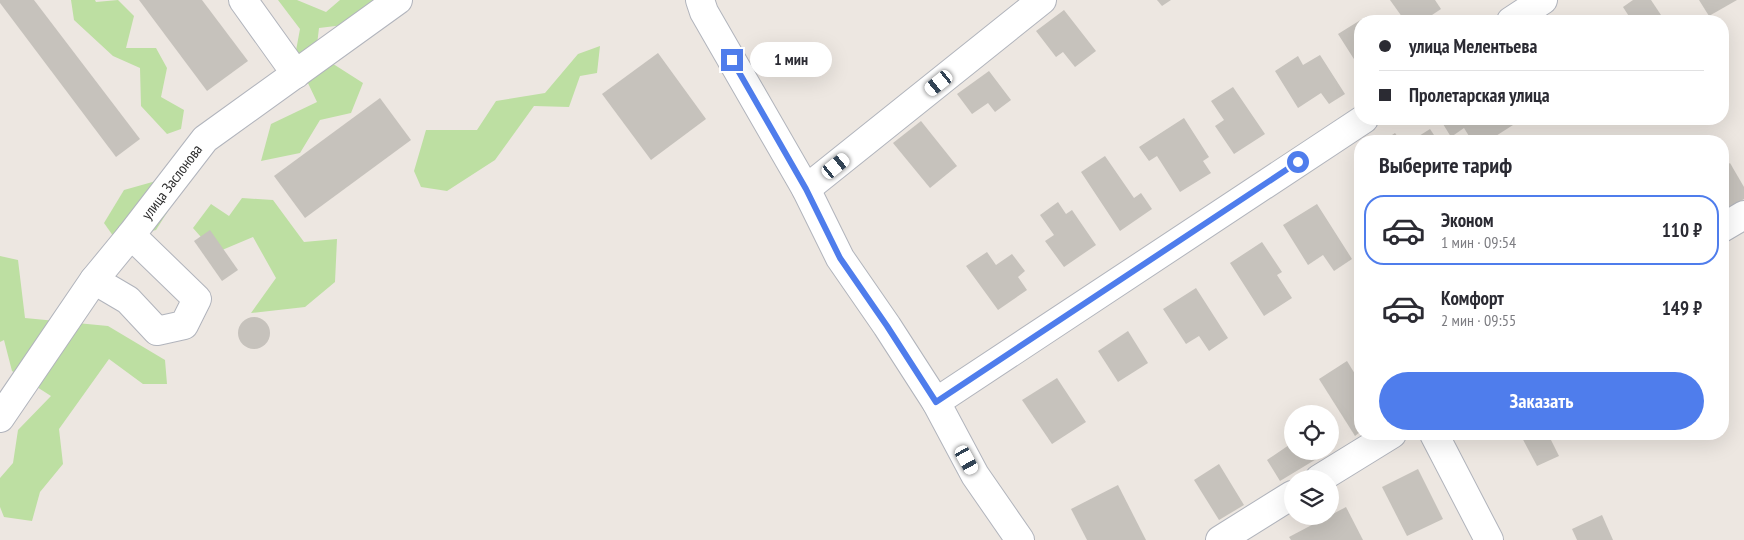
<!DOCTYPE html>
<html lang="ru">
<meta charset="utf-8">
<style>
body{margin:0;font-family:"PT Sans Narrow",sans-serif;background:#f7f7f7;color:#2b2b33;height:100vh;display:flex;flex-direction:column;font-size:19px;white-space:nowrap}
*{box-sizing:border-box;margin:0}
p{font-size:16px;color:#7c7c81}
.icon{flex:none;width:28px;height:28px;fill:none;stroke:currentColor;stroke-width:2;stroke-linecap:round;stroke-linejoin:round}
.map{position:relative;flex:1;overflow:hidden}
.details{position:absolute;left:1354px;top:135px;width:375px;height:305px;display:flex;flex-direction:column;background:#fff;border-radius:20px;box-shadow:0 5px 20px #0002}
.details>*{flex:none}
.hud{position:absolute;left:1354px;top:15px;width:375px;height:110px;border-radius:20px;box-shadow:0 5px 20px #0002;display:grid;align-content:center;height:110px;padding:0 25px;background:#fff}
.controls{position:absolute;left:1284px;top:405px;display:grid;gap:10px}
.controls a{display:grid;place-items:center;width:55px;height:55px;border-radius:50%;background:#fff;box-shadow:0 5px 20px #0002;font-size:25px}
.end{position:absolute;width:22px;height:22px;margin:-11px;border:6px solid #4f7dec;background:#fff;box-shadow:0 0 0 2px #fff}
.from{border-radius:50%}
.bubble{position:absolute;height:35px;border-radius:18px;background:#fff;box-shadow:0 5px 20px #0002;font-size:16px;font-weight:600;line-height:35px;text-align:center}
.car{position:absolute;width:15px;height:30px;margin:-15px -8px;border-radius:6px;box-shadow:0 0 4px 1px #0007;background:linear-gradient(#fff 24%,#345 0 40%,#fff 0 76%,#345 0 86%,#fff 0)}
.hud b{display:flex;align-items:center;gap:18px;height:48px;font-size:19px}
.hud b+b{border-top:1px solid #e1e1e2}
.hud i{width:12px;height:12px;background:#2b2b33}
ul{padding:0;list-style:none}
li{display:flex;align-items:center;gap:15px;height:70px;margin:0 10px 8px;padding:0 15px;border:2px solid transparent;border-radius:20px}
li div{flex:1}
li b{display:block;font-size:19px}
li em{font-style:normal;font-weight:600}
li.current{border-color:#4f7dec}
li>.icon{width:45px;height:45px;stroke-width:1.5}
h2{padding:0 25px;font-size:22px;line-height:60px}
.cta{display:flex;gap:10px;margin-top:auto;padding:10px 25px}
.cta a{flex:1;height:58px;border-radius:30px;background:#4f7dec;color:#fff;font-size:20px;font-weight:600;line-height:58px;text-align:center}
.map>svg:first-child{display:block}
</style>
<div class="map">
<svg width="1744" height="540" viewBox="0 0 1744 540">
<rect width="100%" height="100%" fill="#ede7e1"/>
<g fill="#bddfa2">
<path d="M71,0H95L96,2L118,0L134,16L126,48H156L167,68L161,97L184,110L181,129L167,134L141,106L140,68L113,56L74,20Z"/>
<path d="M278,0H297L326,12L340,0H387L369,22L319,28L316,53L363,83L351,113L320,120L300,153L261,161L271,124L317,102L295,56L300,29Z"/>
<path d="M600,46L597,73L580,76L569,107L534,106L495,160L447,191L421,187L414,171L426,130H477L496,101L545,93L578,54Z"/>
<path d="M156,181L168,211L156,230L116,240L104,223L124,190Z"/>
<path d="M242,198L273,200L304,242L337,239L335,282L305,307L251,313L276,278L253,237L215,253L193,228L211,204L229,216Z"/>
<path d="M0,256L18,260L25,318L108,326L165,360L167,384H143L109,359L59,429L63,464L40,492L32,521L4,517L0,507V478L13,463L18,430L51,396L12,371L4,340L0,342Z"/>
</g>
<g fill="#c6c2bc">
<path d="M0,0H34L140,139L116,157L0,3Z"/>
<path d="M139,0H202L248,61L207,91Z"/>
<path d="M1157,0H1171L1162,6Z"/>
<path d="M1390,0H1435L1441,9L1423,21H1405Z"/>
<path d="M1633,0H1651L1665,21H1632L1623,7Z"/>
<path d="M1699,0H1737L1709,16Z"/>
<path d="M1064,10L1096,51L1075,67L1063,52L1056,57L1036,31Z"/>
<path d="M1367,16L1370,21H1360V66L1359,67L1338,34Z"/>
<path d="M658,53L706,119L651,160L602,94Z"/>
<path d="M1320,55L1345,94L1329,104L1321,93L1298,108L1275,71L1298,56L1303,65Z"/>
<path d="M989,71L1011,100L995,112L988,103L972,114L957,94Z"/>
<path d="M1233,87L1265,134L1234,154L1215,126L1224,120L1211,101Z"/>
<path d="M380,98L411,140L305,218L274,176Z"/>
<path d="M1184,118L1209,157L1203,161L1211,173L1180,192L1157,156L1149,161L1139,147Z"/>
<path d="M1440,119H1509L1513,125L1488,141H1472L1464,128L1451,137Z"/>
<path d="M921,121L957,166L930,188L893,143Z"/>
<path d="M1430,129L1438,141H1411Z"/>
<path d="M1395,133L1401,141H1383Z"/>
<path d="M1105,156L1134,198L1141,193L1152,209L1120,231L1081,172Z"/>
<path d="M1730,163L1744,187V199L1724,211L1722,168Z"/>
<path d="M1058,202L1066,214L1072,210L1096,245L1064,267L1045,241L1054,235L1040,215Z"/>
<path d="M1317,204L1352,259L1334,271L1323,255L1308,265L1283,225Z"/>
<path d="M210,230L238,270L222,281L194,241Z"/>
<path d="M1262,242L1282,272L1277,275L1292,298L1264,316L1230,263Z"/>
<path d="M987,252L996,265L1012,254L1025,271L1018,277L1027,290L998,310L966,266Z"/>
<path d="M1196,288L1228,338L1209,351L1199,336L1186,344L1163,309Z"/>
<circle cx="254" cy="333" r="16"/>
<path d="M1128,331L1148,363L1118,382L1098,351Z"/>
<path d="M1347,361L1360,382V432L1355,436L1319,379Z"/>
<path d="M1057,378L1086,422L1052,444L1022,400Z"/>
<path d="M1520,434H1548L1559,456L1537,466Z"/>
<path d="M1292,443V451H1313L1318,458L1280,481L1267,460Z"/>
<path d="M1219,464L1244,505L1219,520L1194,480Z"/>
<path d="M1418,469L1443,519L1407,536L1382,487Z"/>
<path d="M1118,485L1146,540H1087L1071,509Z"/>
<path d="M1346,507L1363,540H1291L1289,537Z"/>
<path d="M1602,515L1613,540H1577L1572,529Z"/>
</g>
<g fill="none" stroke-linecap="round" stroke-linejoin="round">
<g stroke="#b1b4bc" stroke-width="30">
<g id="minor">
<path d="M243,0L296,74"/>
<path d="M700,0L704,12L806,189L840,258L887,326L936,402L975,475L1020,540"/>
<path d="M1511,21L1543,0"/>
<path d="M806,189L1042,0"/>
<path d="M1722,228L1744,215"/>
<path d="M94,280L128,300L157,331L184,325L197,299L131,235"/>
<path d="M936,402L1364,119"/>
<path d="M0,418L94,280L131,235L205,139L398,0"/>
<path d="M1434,434L1489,540"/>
<path d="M1319,479L1392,434"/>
<path d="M1220,540L1292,495"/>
</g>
</g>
<use href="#minor" stroke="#fff" stroke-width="28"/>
</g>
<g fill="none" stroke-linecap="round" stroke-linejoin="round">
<path stroke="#4f7dec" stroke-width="6" d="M732,60L806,189L840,258L887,326L936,402L1298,162"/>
</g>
<g text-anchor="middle" stroke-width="5" stroke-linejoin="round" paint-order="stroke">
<g font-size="15" fill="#2d2d2d" stroke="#fff">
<text transform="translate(172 182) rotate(-53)" y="5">улица Заслонова</text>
</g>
</g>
</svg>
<div class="controls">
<a><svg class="icon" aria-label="locate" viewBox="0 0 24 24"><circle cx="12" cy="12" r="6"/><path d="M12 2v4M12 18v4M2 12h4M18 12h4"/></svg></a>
<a><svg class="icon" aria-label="layers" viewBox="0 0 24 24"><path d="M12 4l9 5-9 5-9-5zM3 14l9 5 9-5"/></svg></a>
</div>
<i class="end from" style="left:1298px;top:162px"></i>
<i class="end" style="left:732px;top:60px"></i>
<div class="bubble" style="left:750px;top:42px;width:82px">1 мин</div>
<i class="car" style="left:939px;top:83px;rotate:231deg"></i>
<i class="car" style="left:836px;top:166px;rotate:51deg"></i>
<i class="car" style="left:967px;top:460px;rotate:151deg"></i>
<div class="hud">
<b><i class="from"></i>улица Мелентьева</b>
<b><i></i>Пролетарская улица</b>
</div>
<section class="details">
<h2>Выберите тариф</h2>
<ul>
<li class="current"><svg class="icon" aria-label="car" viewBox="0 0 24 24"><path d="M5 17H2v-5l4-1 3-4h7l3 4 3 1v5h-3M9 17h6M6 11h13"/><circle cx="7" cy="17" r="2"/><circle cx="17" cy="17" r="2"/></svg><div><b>Эконом</b><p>1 мин · 09:54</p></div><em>110 ₽</em></li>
<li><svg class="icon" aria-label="car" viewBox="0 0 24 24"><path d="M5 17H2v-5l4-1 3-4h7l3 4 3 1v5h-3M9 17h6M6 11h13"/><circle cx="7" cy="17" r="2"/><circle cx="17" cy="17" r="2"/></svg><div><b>Комфорт</b><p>2 мин · 09:55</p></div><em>149 ₽</em></li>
</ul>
<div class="cta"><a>Заказать</a></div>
</section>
</div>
